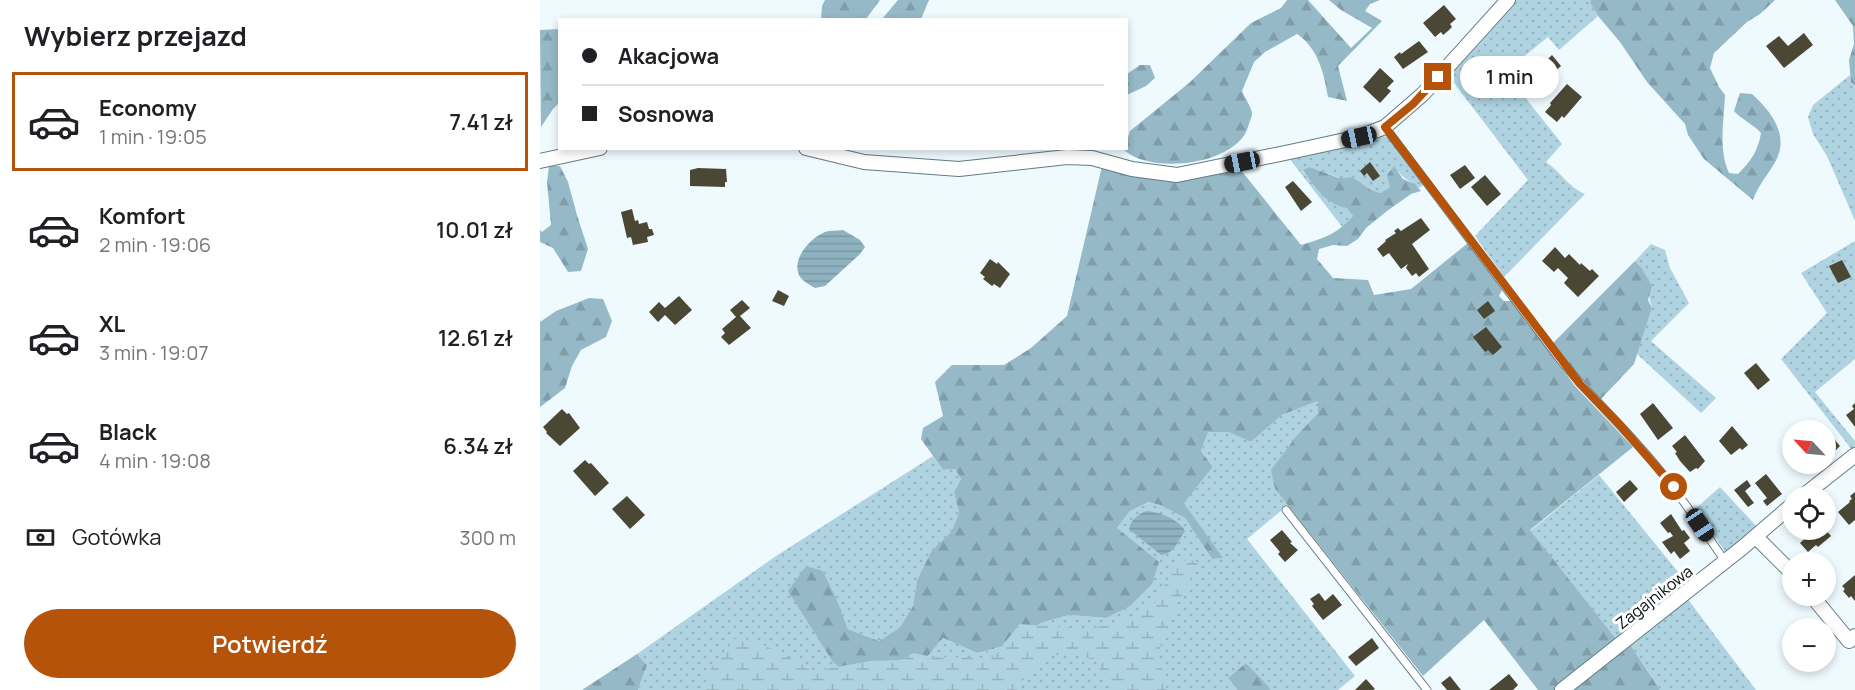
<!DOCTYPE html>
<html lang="pl">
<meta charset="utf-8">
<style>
body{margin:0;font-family:Manrope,sans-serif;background:#f2f2f2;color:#202124;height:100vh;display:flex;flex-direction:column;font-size:22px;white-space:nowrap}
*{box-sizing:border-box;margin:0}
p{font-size:20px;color:#757577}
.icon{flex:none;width:33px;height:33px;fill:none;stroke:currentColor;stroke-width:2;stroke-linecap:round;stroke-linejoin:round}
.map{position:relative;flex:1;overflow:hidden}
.drawer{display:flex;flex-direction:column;background:#fff;width:540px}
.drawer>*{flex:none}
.hud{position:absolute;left:18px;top:18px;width:570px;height:132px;border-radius:0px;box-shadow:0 3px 9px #0003;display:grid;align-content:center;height:132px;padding:0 24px;background:#fff}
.needle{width:39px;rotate:296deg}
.buttons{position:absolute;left:1242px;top:420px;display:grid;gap:12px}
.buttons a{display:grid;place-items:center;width:54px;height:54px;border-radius:50%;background:#fff;box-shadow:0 3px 9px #0003;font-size:30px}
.end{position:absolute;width:27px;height:27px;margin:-14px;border:8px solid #b45309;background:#fff;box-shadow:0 0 0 3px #fff}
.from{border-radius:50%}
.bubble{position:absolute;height:42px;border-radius:21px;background:#fff;box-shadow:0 3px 9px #0003;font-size:20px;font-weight:600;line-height:42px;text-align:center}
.car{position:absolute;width:18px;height:36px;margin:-18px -9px;border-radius:8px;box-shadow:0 0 4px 2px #0007;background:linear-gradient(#222 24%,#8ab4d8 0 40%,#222 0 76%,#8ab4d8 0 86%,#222 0)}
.hud b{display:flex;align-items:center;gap:21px;height:57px;font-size:22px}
.hud b+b{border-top:2px solid #e0e0e0}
.hud i{width:15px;height:15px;background:#202124}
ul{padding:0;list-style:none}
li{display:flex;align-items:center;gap:18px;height:99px;margin:0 12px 9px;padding:0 12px;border:3px solid transparent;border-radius:0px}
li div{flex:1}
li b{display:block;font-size:22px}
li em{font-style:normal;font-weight:600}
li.selected{border-color:#b45309}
li>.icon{width:54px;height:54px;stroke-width:1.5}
h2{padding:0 24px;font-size:27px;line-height:72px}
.pay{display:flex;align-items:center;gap:15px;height:66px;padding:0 24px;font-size:22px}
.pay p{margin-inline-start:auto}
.primary-button{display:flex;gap:12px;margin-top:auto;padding:12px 24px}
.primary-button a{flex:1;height:69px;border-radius:36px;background:#b45309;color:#fff;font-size:24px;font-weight:600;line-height:69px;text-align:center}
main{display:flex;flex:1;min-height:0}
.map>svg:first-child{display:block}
</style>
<main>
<section class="drawer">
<h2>Wybierz przejazd</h2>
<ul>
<li class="selected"><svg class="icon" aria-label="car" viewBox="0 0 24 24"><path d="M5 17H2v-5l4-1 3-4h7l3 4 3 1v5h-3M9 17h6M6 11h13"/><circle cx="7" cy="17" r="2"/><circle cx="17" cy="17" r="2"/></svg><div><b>Economy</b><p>1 min · 19:05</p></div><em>7.41 zł</em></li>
<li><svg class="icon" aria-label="car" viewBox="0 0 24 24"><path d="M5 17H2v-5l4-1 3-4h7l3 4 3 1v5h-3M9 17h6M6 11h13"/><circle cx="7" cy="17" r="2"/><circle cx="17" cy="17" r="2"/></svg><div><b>Komfort</b><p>2 min · 19:06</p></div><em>10.01 zł</em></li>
<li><svg class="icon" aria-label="car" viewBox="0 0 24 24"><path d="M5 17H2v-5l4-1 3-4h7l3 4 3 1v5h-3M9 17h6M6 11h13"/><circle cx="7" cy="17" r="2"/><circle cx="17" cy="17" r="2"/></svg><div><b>XL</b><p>3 min · 19:07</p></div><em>12.61 zł</em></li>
<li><svg class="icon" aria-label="car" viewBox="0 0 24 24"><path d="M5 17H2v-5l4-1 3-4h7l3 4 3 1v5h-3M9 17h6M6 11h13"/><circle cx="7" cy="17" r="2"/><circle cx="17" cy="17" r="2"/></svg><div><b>Black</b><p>4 min · 19:08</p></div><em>6.34 zł</em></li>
</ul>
<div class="pay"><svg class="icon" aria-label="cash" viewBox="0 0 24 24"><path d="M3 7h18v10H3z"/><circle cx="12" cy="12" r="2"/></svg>Gotówka<p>300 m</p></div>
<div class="primary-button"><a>Potwierdź</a></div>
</section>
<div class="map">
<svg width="1315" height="690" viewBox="0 0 1315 690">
<defs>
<pattern id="grass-dots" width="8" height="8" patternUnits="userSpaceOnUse" patternTransform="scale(1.5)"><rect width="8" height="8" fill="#afd3e1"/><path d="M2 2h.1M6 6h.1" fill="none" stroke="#95b4c0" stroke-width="1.8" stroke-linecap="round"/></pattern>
<pattern id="forest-firs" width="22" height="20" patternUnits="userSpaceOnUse" patternTransform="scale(1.5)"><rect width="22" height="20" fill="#96b9c7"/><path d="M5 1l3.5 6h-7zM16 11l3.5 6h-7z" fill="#809eaa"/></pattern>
<pattern id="wetland-marsh" width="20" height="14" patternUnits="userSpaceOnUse" patternTransform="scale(1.5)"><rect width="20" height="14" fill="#afd3e1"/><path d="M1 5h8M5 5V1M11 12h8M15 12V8" fill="none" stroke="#95b4c0"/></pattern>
<pattern id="water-rules" width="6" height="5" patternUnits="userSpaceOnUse" patternTransform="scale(1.5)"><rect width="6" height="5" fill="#8eb2bf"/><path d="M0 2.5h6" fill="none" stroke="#7998a3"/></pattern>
</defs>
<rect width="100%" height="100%" fill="#effafe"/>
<g fill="url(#grass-dots)">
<path d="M974,0H1051L1050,3L1058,16L1019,50L1008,37L965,72L1022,144L1006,162C1021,172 1028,187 1045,194L964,277L935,236L988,180L908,75Z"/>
<path d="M1310,75L1311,81L1315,85V221L1287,156L1273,134L1268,117L1273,105Z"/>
<path d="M842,136L849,137L885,184L879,188C872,181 864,180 858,171L850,183V187L840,193L831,190L813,177L800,178L770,167L763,171L777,190L807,207L813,216L803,228L749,158Z"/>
<path d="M1315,241V359L1275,392L1315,441V450L1313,451L1241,359L1287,313L1261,273Z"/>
<path d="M1111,244L1125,250L1130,268L1149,303L1111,341L1176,398L1161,413L1097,354L1112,308L1101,267L1095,261Z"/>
<path d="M778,401V413L758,434L735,489L748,505L707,539L815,676L798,690H730L706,663L688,678L697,690H380L383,662L403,638L439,653L472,644L501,623L529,615L566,618L577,528L590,511L610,502L620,505L645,518L672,559L682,558L644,503L673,467L661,451L668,431H689L711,442L742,415Z"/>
<path d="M393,456L403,470L415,469L421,479L414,492L419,513L411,532L392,550L377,580L373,606L360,627L339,641L308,629L296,597L283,571L330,690H98L107,665L97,654L236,556Z"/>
<path d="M1059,475L1148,584L1077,640L990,531Z"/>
<path d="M1180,487L1218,528L1187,554L1155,509Z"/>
<path d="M1147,598L1216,690H1120L1089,643Z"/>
</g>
<g fill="url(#forest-firs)">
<path d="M285,0H340L326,19H281L282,6Z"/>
<path d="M358,0H389L381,19H342Z"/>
<path d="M747,0H768L811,48L832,28L801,10L789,0H840L830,4L825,11L842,21L798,66L807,101L788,97C784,73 778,48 757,34L725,52L714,62L702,91C705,98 711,107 712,113C712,117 709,123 708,127C697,165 611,175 584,150L586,148L587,140L590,131L649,83L711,23L741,8Z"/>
<path d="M1051,0H1235L1220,14L1207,22L1174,53L1170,68L1179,87L1185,95C1184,121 1178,149 1189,173L1198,174C1211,161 1218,151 1221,133C1213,124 1202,120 1194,111L1200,93L1212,94C1232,112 1251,137 1234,164C1226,177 1218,186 1213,200L1164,159L1148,135L1145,124L1107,82L1080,42L1058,16L1050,3Z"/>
<path d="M1295,0H1315V85L1311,82L1309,60L1314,44L1313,26Z"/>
<path d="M20,29L19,103L13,109L1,127L0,30Z"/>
<path d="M600,65H610L615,78L606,86L587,95V74Z"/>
<path d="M563,162L668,171L700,169L761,245C785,238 797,234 813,216L807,208C787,205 773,186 763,170L770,167L799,178L813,177L831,190L840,193L850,187L847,175L854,166L863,179L875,184L881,191L871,194L847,211L826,228L818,239L807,246L793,245L779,249L777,259L793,278L828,280L834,295L871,289L928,243L962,290L959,296L964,301H971L1035,386L1093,447L990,530L1077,640L1017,690H998L944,620L883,676L735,489L731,470L758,434L778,413V401L742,415L711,442L689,432H668L661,451L673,467L644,503L683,558L672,559L645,518L620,505L609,502L590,511L577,528L619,562L612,584L590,606L566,618L529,615L501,623L472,644L438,653L403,638L383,662L322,686L293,662L248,591L266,566L283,571L296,597L308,629L339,641L360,627L373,606L377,580L392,550L411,532L419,513L414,492L421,479L415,469L403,470L381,439L383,428L403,416L395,382L412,365H464L491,348L527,316Z"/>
<path d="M9,166H20L28,182L37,215L48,249L41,271L28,272L13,248L0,242V230L2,232L11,225L7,182Z"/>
<path d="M1095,261L1101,267L1112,286L1108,300L1112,308L1094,364L1061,399L1044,383L1013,343Z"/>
<path d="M49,298L63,299L72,321L66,337L41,350L32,366L25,388L0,407V322L16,311Z"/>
<path d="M1089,643L1120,690H1033Z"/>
<path d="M97,654L107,665L98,690H42Z"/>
<path d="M706,663L729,687L730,690H697L688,678Z"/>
</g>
<path fill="url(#wetland-marsh)" d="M649,559L658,563C647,586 622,630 619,654C618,667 625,678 627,690H579L567,678L555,660C533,654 512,649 493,667C486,673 483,683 476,690H163L169,671L195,639L214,640L275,671L330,661L359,660L374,653L391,657L452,658L480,624L548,629L581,622L613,606L636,564Z"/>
<g fill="url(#water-rules)">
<path d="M303,230L320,240L325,247L320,254L285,286L275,288C270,285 264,282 260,277C250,260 270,238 285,232C290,230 297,231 303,230Z"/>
<path d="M607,511C619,512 640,520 645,531C638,541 634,554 621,555L589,529C590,521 599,513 607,511Z"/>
</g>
<g fill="#4a4734">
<path d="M904,5L916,19L910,24L912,27L908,31L903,35L901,32L895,37L883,23Z"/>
<path d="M1264,33L1273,45L1244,68L1226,46L1239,36L1248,46Z"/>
<path d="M879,41L888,52L863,69L854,57L860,52L861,54Z"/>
<path d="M1012,55L1021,66L1014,72L1005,62Z"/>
<path d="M994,56L1002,65L990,75L988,72L980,78L975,72Z"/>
<path d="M840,68L854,81L847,88L851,91L840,103L823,87Z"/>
<path d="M1027,84L1042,97L1024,118L1022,116L1017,122L1005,112L1011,105L1010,103Z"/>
<path d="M830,162L840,176L833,181L827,173L824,176L820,171Z"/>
<path d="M925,165L935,178L920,189L910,175Z"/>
<path d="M158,168L186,169L187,182H185V187L150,186V170Z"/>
<path d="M945,175L961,194L947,206L931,187Z"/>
<path d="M753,181L772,202L761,211L745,187Z"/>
<path d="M92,209L95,221L98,220L99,224L107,222L109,229H112L114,235L107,237L108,242L93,245L91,237L87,238L81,212Z"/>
<path d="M881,218L890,230L872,244L889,269L879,277L876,273L872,276L866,268L868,264L861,269L849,253L843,257L837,249L846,241L845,240L856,233L854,231L858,228L861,231Z"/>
<path d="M1015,247L1025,258L1029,254L1040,265L1041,263L1050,271L1052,269L1059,276L1038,297L1024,283L1028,278L1018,268L1014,272L1002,261Z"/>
<path d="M450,259L457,264L458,262L470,274L460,288L454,284L452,286L443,279L445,277L440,273Z"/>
<path d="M1302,260L1311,277L1298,283L1289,266Z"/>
<path d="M238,290L249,296L244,306L232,301Z"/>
<path d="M139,296L152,310L135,325L125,315L118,322L109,312L119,302L125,308Z"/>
<path d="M202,300L210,308L200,316L211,328L189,345L181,337L185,333L182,329L196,317L190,310Z"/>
<path d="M948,301L955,311L944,319L937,310Z"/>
<path d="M946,327L962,347L953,355L948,350L945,352L933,337Z"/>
<path d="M1216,363L1230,380L1218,390L1204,373Z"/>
<path d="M1113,403L1133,428L1118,440L1100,414Z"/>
<path d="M1315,403V427L1306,415L1314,409L1312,406Z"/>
<path d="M22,409L27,414L29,413L40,428L20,446L6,433L7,432L3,427Z"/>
<path d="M1192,426L1208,445L1202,450L1200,448L1191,455L1179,441Z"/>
<path d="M1289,433L1300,446L1286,460V435Z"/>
<path d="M1145,435L1165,461L1158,469L1156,468L1150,472L1140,461L1135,453L1137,452L1132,446Z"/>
<path d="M45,460L49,464L51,463L69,483L55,496L33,471Z"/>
<path d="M1226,474L1242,494L1227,506L1223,501L1227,498L1215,483Z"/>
<path d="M1090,480L1098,489L1084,502L1076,492Z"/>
<path d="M1207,480L1211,486L1205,491L1214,503L1208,507L1194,490Z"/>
<path d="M1315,492V520L1309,525L1298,512L1310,502L1309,501L1312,499L1310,496Z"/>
<path d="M87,496L105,515L90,529L72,509Z"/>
<path d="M1131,514L1142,531L1144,530L1150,538L1144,543L1150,551L1140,559L1134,551L1131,554L1122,542L1133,536L1130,532L1128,533L1120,523Z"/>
<path d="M742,530L752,542L750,543L758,550L745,562L738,554L740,552L730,540Z"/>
<path d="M1274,530H1286L1291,536L1278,547L1276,545L1268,552L1260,543Z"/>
<path d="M1315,575V601L1311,596L1309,598L1303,591L1305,589L1302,586Z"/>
<path d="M779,593L785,601L793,594L802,605L783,620L772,606L774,604L770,599Z"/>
<path d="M832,638L839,648L816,666L808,657Z"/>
<path d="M969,674L978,685L973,690H949Z"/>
<path d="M910,676L921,690H907L901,683Z"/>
<path d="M826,679L835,689L833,690H815Z"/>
</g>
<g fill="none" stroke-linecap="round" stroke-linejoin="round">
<g stroke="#647b84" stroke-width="9">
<g id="service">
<path d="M845,127L1018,357C1045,391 1077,420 1105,453C1135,487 1159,524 1185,561"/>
<path d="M746,510L887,690"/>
</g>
</g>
<g stroke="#647b84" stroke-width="16">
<g id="minor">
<path d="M266,148L324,162L419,169L527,157L552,158L592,169L637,175L745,153L819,137L845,127L883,94L968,0"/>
<path d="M0,161L60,148"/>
<path d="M1263,496L1315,455"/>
<path d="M1216,537L1252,573"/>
<path d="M1272,596L1309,641L1315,636"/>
<path d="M1022,690L1202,548L1252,505"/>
</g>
</g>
<use href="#service" stroke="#fff" stroke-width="7"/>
<use href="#minor" stroke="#fff" stroke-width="14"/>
</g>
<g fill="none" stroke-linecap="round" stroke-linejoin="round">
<path stroke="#b45309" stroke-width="8" d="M898,77L873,104L845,127L1040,384L1078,423L1134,487"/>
</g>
<g text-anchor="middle" stroke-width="6" stroke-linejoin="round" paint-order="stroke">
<g font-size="16" fill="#060e11" stroke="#fff">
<text transform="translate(1114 597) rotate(-38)" y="6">Zagajnikowa</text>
</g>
</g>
</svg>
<div class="buttons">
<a><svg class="needle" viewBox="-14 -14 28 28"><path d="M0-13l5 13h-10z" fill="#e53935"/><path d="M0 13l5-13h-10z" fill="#757577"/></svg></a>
<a><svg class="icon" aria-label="locate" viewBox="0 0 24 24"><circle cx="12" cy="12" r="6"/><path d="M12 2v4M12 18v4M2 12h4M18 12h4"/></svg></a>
<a>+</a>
<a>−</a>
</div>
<i class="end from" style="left:1134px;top:487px"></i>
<i class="end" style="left:898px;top:77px"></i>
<div class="bubble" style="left:920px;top:56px;width:99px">1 min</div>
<i class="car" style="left:819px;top:137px;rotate:258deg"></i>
<i class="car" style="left:702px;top:162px;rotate:259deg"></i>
<i class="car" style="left:1160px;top:525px;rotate:146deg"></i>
<div class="hud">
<b><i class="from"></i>Akacjowa</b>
<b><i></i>Sosnowa</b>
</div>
</div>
</main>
